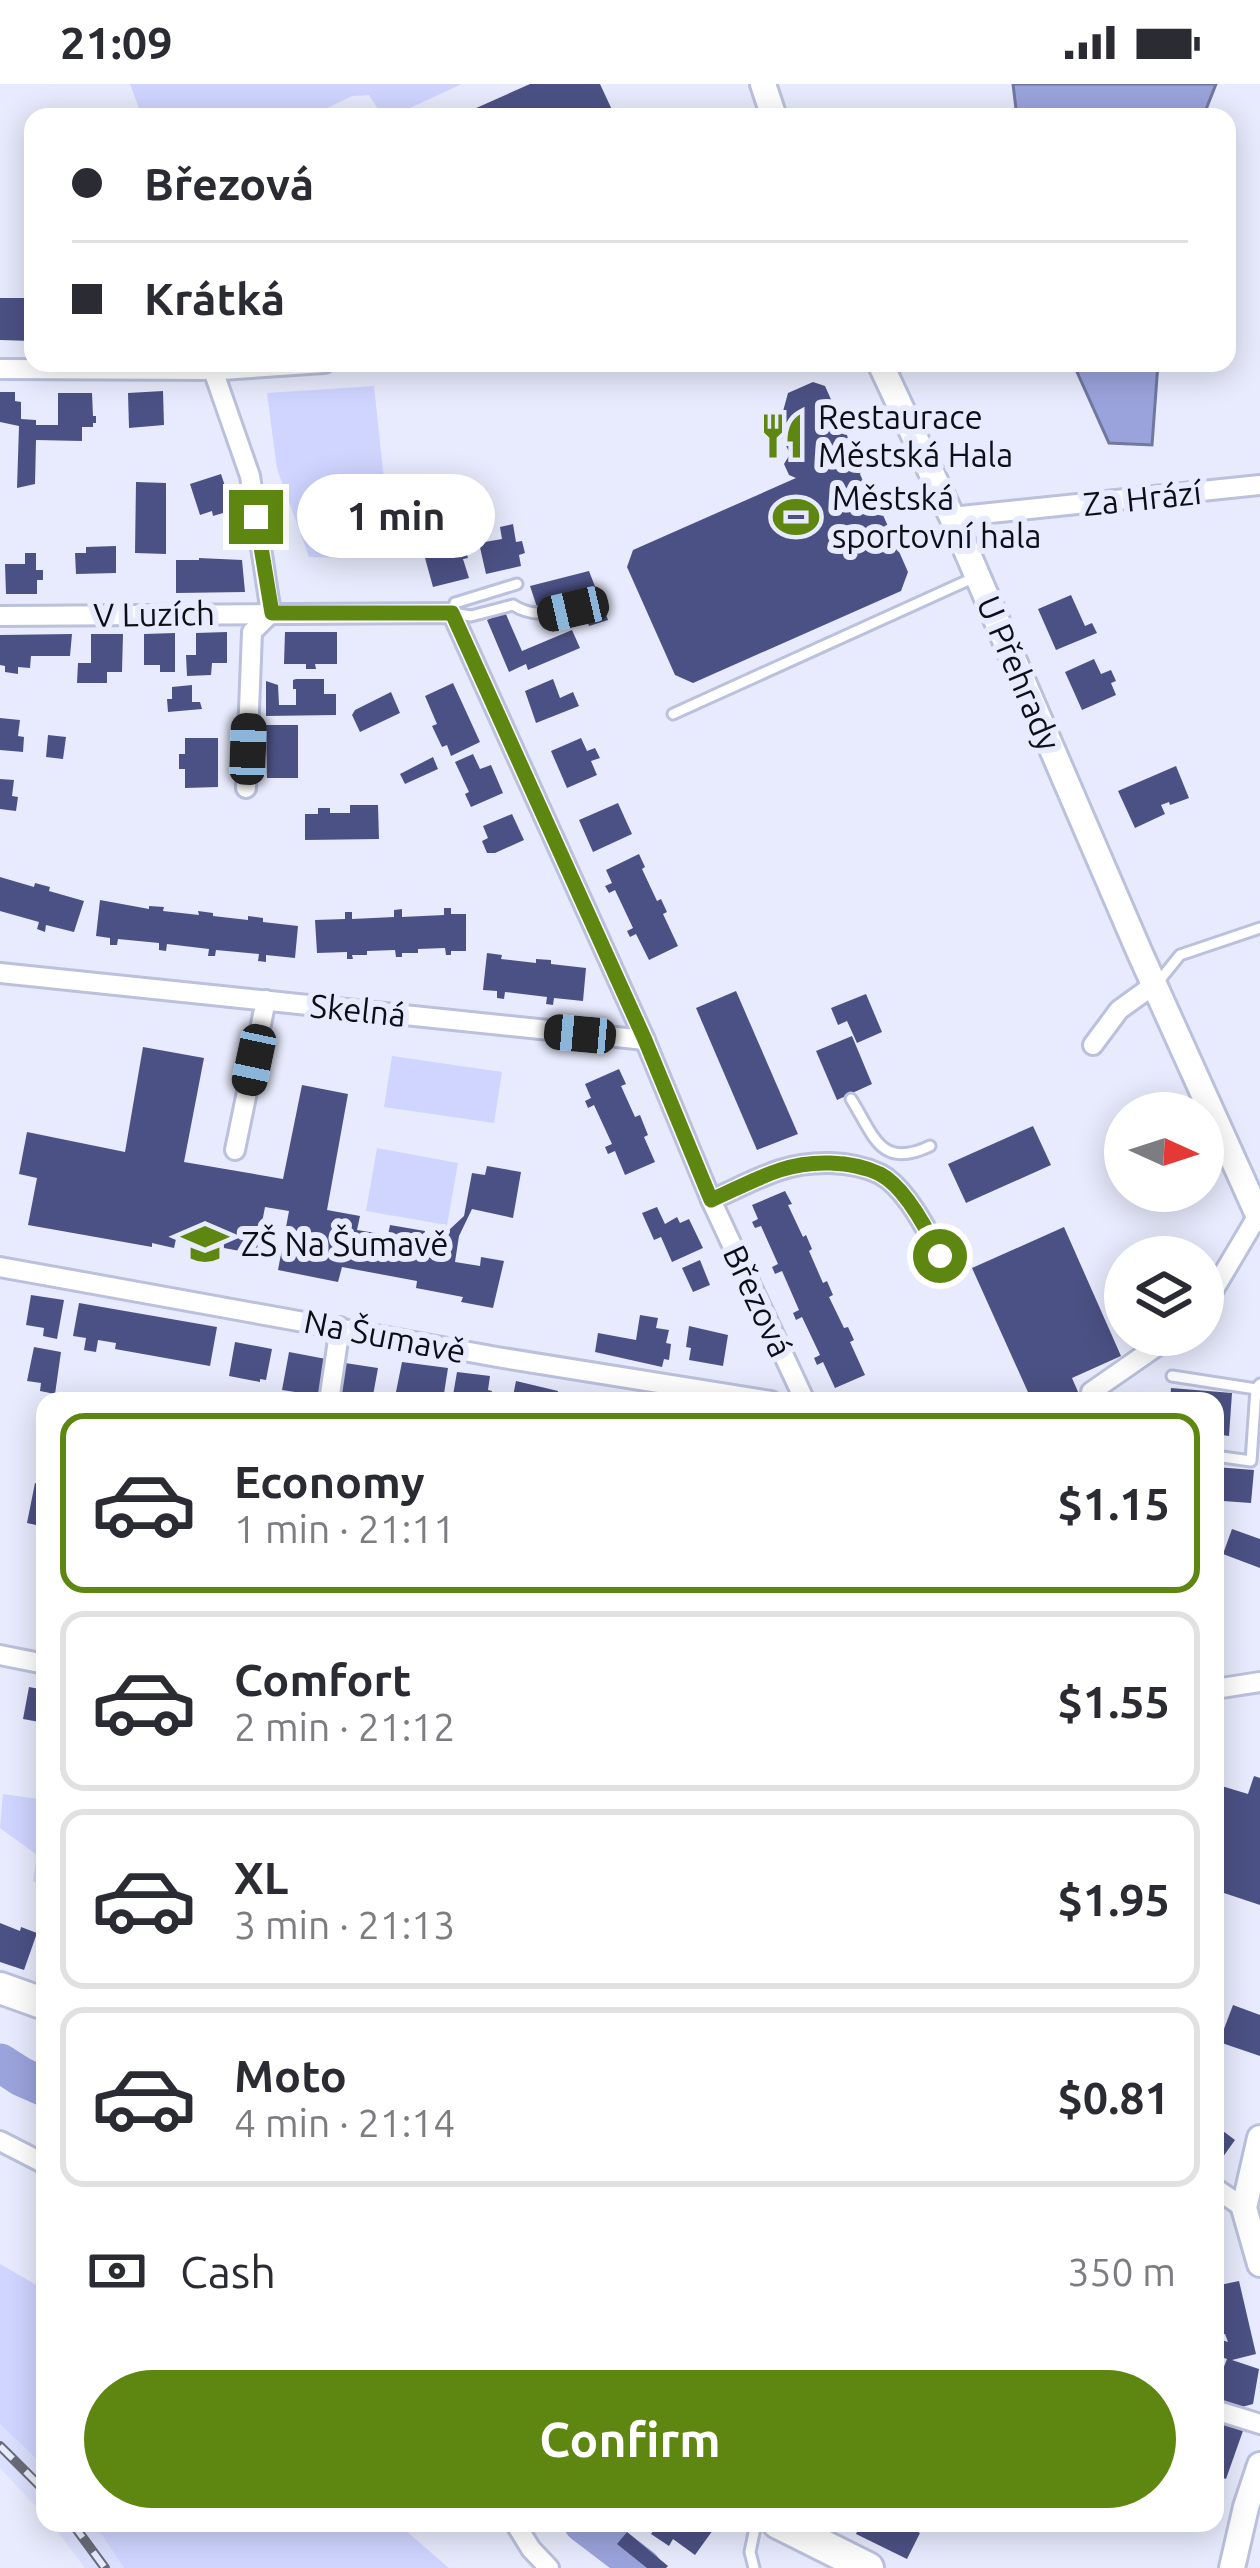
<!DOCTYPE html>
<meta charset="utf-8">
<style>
body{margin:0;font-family:Ubuntu,sans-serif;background:#f7f7f7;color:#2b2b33;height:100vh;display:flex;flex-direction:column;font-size:45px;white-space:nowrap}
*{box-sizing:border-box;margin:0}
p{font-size:39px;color:#7c7c81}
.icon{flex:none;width:66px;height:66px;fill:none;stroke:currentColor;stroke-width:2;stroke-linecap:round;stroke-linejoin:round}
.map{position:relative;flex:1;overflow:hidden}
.side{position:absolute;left:36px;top:1308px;width:1188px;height:1140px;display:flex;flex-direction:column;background:#fff;border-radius:24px;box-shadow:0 6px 30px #0003}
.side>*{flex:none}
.hud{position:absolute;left:24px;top:24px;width:1212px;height:264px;border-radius:24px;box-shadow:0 6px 30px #0003;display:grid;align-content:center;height:264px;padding:0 48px;background:#fff}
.needle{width:78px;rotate:93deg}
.tools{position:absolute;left:1104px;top:1008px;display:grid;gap:24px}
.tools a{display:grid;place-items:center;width:120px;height:120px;border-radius:50%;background:#fff;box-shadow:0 6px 30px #0003;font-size:60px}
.end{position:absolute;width:54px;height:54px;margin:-27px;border:15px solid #5e8711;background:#fff;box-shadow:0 0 0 6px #fff}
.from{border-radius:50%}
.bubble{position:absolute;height:84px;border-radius:42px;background:#fff;box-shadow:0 6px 30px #0003;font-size:39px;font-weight:600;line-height:84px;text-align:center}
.car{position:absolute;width:36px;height:72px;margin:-36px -18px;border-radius:15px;box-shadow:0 0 9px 3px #0007;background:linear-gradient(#222 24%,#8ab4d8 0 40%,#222 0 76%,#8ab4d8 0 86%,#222 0)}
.hud b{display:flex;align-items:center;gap:42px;height:114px;font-size:45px}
.hud b+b{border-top:3px solid #e1e1e2}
.hud i{width:30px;height:30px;background:#2b2b33}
ul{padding:21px 0 0;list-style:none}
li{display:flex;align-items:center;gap:36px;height:180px;margin:0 24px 18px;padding:0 24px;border:6px solid #e1e1e2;border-radius:24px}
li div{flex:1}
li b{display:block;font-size:45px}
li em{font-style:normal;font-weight:600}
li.on{border-color:#5e8711}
li>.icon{width:108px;height:108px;stroke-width:1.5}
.pay{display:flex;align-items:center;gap:30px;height:132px;padding:0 48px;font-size:45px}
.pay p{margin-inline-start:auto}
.primary-button{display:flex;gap:24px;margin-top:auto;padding:24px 48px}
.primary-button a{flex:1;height:138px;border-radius:72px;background:#5e8711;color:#fff;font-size:48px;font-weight:600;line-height:138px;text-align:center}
.status{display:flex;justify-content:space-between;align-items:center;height:84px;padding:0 60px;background:#fff;direction:ltr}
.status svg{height:33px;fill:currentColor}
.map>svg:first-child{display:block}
</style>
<div class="status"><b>21:09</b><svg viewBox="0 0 49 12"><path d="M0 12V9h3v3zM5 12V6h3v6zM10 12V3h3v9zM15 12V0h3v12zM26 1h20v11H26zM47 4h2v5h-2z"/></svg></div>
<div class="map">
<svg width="1260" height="2484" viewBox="0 0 1260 2484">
<rect width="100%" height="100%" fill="#e8ebfd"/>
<g fill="#dbe0fe">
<path d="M0,2340L45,2383V2432L0,2384Z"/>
<path d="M51,2439H94L124,2484H85Z"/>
</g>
<g fill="#cfd5ff">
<path d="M130,0H462L390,33H383L369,11L352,12L327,24L326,33H142Z"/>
<path d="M374,302L389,443L376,465L348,474L309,473L277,385L267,309Z"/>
<path d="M392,972L502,988L494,1039L384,1023Z"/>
<path d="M377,1064L458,1079L447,1141L366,1127Z"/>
<path d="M3,1710L45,1716V1803L33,1797L37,1771L0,1744Z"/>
<path d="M0,2180L45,2206V2383L0,2340Z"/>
<path d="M94,2439H397L449,2484H124Z"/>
</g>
<g fill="#9ba3dc" stroke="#7077a1" stroke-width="3">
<path d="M1013,0H1216L1203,33H1017Z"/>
<path d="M1073,279H1158L1152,361L1109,359Z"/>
</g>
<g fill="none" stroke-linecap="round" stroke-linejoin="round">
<g stroke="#9ba3dc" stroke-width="39">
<path d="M0,1979L22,1993L45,2003"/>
<path d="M583,2439L642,2484"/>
</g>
</g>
<g fill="#4c5185">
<path d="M530,0H600L613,28L611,33H456Z"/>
<path d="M0,214H24V220L33,222L32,257L0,256Z"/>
<path d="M813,298L825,302L862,385L860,390L863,397L869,399L908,488L901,507L693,599L675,591L627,483L633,466L796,394L789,391L784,380L790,370L776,340L782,331L788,309Z"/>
<path d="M163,307L164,341L129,344L128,309Z"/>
<path d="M0,308H15V317L21,318V335L36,336V341H58V309H92L93,332H96V339H93V343H82V357L36,356L35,400L17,404L19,342L0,338Z"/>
<path d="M221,390L233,426L213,432L212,427L200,431L190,400Z"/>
<path d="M136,398L166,399V470L135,469Z"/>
<path d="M513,440L516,458L522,457L525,469L519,471L521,482L486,490L479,459L502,455L500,443Z"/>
<path d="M459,459L461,470L466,468L468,474L463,475L469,494L433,503L425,474L442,470L440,464Z"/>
<path d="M116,462V489L76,490L75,469H86V463Z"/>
<path d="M25,469H36V486H43V496H37V510H6L5,480H25Z"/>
<path d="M199,474L242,476L245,508L176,509V476H199Z"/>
<path d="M589,487L608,536L589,542L578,510L537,523L530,502Z"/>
<path d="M1071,511L1085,542L1092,539L1097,549L1056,566L1038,525Z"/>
<path d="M505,528L522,567L572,546L580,564L528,586L526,580L509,588L487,536Z"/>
<path d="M227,548V579H212L211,591L187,592L186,571H196V549Z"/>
<path d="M285,548H337V580H315L316,585H306V580H284Z"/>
<path d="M175,549V588H160V581H144V550Z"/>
<path d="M72,550L70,572H31L30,584L18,583V590L5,588V582L0,581V551Z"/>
<path d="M91,550H123L122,588H107V599H77L78,579H91Z"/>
<path d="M1094,575L1101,590L1111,586L1116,597L1111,599L1116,611L1082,626L1065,588Z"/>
<path d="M296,595H324V610H336V631L266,632V597L278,601L279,621H296V605H293V596Z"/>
<path d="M553,595L560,614L573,608L579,622L536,639L525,607Z"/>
<path d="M453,599L480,658L451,672L447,661L442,663L432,642L437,640L425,612Z"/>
<path d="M192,601V618H200L202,625L168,628L167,615H172V603Z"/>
<path d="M391,608L400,629L360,648L352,631L355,626Z"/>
<path d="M0,634L20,636L18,652L24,653L23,668L0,666Z"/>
<path d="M266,641H298V694H267Z"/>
<path d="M48,651L66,653L63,675L46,673Z"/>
<path d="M185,654H218V703L185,704V685H179V670H185Z"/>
<path d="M581,654L587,667L595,664L600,674L591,677L597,691L567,704L551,667Z"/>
<path d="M473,670L480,685L491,681L503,709L471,723L465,710L469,708L455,678Z"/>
<path d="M433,673L438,685L405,700L400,690Z"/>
<path d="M1176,682L1189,714L1170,721L1169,718L1161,721L1165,730L1135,744L1118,707Z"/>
<path d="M0,695L14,696L12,712L18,713L16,727L0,725Z"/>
<path d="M618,719L632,750L593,768L579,736Z"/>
<path d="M350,721H378L379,755L305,756V730H318V724H330V729H350Z"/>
<path d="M512,730L524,756L495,769H487L482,757L488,754L483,742Z"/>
<path d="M639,770L645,783L642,785L657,817L661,815L667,828L663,830L678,862L649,876L636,850L630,853L627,847L633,844L615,806L609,809L605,802L612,799L606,786Z"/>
<path d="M0,793L34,803L35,799L50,803L49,807L84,817L74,848L46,841L45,848L37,845L39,838L0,827Z"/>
<path d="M100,816L149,825V822L164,823L163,827L199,831L198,827L213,829V832L248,836V832L263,834V838L298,842L295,874L266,871V878L258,877L259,870L216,866L215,872H208L209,865L167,860L166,867L159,866V859L118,855L117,861H110V854L96,852Z"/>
<path d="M444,824H451V830H466V867H451V871H446L445,864L418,865V869H402V873H396L395,866L367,867V871H352L353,875H347V868L317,869L315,836L345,835V828H352V835L394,833V826L402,825V833L444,831Z"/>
<path d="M487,869L502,871L501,875L536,879V875L551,876V880L586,884L583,917L554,914L553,921L546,920L547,913L505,908L504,915L497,914V907L483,906Z"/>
<path d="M736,907L798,1050L757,1066L696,924Z"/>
<path d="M866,910L882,948L857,959L847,937L838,941L831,924Z"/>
<path d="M852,952L872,1000L837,1016L816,967Z"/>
<path d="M143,963L204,974L184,1078L283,1095L302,1001L348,1010L327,1126L360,1132L357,1146L388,1151L390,1141L425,1147L423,1161L445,1167L449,1146L464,1132L472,1089L485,1091L487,1082L521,1088L513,1134L472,1125L459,1152L455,1178L480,1182L481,1173L504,1177L493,1224L461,1218L463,1213L416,1204L417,1197L342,1183L338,1198L278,1186L289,1127L265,1123L256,1170L176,1155L174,1164L152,1159V1163L28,1141L37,1094L19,1090L27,1048L125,1068Z"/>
<path d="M619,985L626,1000L621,1002L635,1033L640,1031L648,1051L644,1053L655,1078L625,1091L615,1067L608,1070L605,1063L612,1060L594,1021L588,1024L585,1017L591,1014L585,1000Z"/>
<path d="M1033,1042L1051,1081L966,1119L948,1080Z"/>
<path d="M785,1107L792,1120L788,1121L803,1153L806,1151L812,1165L809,1167L823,1199L827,1197L833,1211L829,1213L844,1244L848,1243L854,1256L850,1258L865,1291L835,1304L823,1278L817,1281L814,1274L820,1271L802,1233L796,1236L793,1229L799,1226L782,1187L775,1190L772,1183L778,1180L761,1142L755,1144L752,1138L758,1135L752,1121Z"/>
<path d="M657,1123L665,1140L677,1133L680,1139L689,1135L703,1164L672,1178L661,1153L654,1156L642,1129Z"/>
<path d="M1064,1143L1121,1272L1072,1294L1082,1317H1032L972,1184Z"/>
<path d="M700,1176L710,1201L693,1208L682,1184Z"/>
<path d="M31,1211L64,1216L57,1255L43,1252L44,1244L26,1241Z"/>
<path d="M79,1219L217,1243L210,1282L115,1265L116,1259L98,1256L96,1268L84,1266L86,1254L73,1252Z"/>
<path d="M640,1231L658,1234L656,1244L669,1246L666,1259L671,1260L669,1276L664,1275L662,1283L595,1268L598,1249L636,1256Z"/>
<path d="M689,1242L728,1251L723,1282L689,1276L691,1264L686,1263Z"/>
<path d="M235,1258L272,1265L266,1296L260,1295V1298L229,1292Z"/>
<path d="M34,1263L61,1268L55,1310L40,1307L41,1299L27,1297Z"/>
<path d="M289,1268L326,1275L319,1314L316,1312L315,1316H309L308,1310L282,1306Z"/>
<path d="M402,1278L448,1284L443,1316L413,1317L414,1311L396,1308Z"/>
<path d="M345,1279L378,1284L372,1317H356L357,1313L339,1310Z"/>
<path d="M457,1288L490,1292L488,1306L492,1307L490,1317H452Z"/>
<path d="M516,1297L558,1307L556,1317H512Z"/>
<path d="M1171,1304L1232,1309L1229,1352L1215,1350V1317H1170Z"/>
<path d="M1215,1383L1254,1386L1251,1419L1223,1417L1224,1405H1215Z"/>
<path d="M35,1399L45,1401V1443L27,1439Z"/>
<path d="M1232,1445L1260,1455V1484L1223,1470Z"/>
<path d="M29,1603L45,1606V1639L23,1635Z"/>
<path d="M1254,1692L1260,1694V1821L1215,1806V1700L1248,1710Z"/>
<path d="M0,1839L20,1847L21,1843L37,1849L24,1886L0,1878Z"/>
<path d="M1233,1921L1260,1931V1972L1219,1958Z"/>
<path d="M1215,2041L1235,2056L1215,2084Z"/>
<path d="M1239,2197L1256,2270L1232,2276L1259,2285L1253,2320L1242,2323L1215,2314V2283L1223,2285L1227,2275L1215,2271V2254L1228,2258L1225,2250L1220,2251L1217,2240L1223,2238L1215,2202Z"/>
<path d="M1215,2335L1244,2344L1226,2395L1215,2391Z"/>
<path d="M650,2439H718L695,2471L673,2455L669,2462L651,2450L656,2443Z"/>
<path d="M861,2439H901L920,2449L907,2475L856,2450Z"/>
<path d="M627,2448L668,2482L666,2484H647L617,2460Z"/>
</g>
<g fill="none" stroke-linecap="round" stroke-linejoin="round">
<g stroke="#bbc0dc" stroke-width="15">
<g id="service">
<path d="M452,529L471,532L513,521C533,534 552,529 573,525"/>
<path d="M452,529L455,519L517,500"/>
<path d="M673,630L973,494"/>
<path d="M1159,897L1180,871L1260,844"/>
<path d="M851,1015C874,1051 880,1086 930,1062"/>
<path d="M1172,1292L1256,1305"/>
<path d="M1215,1372L1251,1377L1256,1305L1260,1300"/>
<path d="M754,2484L750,2468L756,2439"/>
</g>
</g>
<g stroke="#bbc0dc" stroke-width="24">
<g id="minor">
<path d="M0,285L221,286L324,279"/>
<path d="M213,286L250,392L271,529L252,548L246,704"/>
<path d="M952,433L1260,401"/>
<path d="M0,532L452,529L645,956L711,1116L805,1317"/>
<path d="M0,889L645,956"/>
<path d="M1093,961L1119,926L1155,900"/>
<path d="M235,1066L266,916"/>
<path d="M711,1116C734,1106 756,1094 780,1086C810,1076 851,1076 880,1090C905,1103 928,1147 940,1172"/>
<path d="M0,1183L497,1273L771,1317"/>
<path d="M1203,1224L1258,1131"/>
<path d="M1091,1308L1173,1251"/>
<path d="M329,1317L340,1243"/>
<path d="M0,1571L45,1580"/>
<path d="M1215,1605L1260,1598"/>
<path d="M0,2057L45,2080"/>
<path d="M1215,2104L1244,2124"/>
<path d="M1215,2326L1260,2340"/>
<path d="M515,2439L531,2465L549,2484"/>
</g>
</g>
<g stroke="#bbc0dc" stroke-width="30">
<g id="tertiary">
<path d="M763,0L774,33"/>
<path d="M880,279L952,433L1139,867L1260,1135"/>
<path d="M1260,2054L1244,2124L1260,2180"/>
<path d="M1232,2484L1246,2423L1260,2381"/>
</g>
</g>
<g stroke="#bbc0dc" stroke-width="36">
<g id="primary">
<path d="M0,1904L45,1920"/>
<path d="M778,2439L868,2484"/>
</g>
</g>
<use href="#service" stroke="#fff" stroke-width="9"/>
<use href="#minor" stroke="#fff" stroke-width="18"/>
<use href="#tertiary" stroke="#fff" stroke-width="24"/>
<use href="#primary" stroke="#fff" stroke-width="30"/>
<g stroke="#696c78" stroke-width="10">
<g id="rail">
<path d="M0,2362L45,2407"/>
<path d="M72,2439L105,2484"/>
</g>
</g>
<use href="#rail" stroke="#e8ebfd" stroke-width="6" stroke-dasharray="18" stroke-linecap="butt"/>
</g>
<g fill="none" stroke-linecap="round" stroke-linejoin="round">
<path stroke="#5e8711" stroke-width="15" d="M256,433L272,529H452L645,956L711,1116C734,1106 756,1094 780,1086C810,1076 851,1076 880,1090C905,1103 928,1147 940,1172"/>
</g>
<defs>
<g id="restaurant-bare" transform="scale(3.6)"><path d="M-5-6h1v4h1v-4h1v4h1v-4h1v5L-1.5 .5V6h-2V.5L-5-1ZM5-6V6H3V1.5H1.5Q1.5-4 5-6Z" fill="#5e8711" stroke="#e8ebfd" stroke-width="2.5" paint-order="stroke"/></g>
<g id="stadium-bare" transform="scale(3.6)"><path d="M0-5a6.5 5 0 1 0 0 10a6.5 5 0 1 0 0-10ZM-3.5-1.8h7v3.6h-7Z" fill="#5e8711" stroke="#e8ebfd" stroke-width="2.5" paint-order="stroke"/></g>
<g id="school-bare" transform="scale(3.6)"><path d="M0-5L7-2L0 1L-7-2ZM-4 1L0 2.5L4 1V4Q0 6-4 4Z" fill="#5e8711" stroke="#e8ebfd" stroke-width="2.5" paint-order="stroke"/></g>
</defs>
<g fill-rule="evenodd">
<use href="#restaurant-bare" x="782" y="352"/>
<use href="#stadium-bare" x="796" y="433"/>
<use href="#school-bare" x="205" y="1160"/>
</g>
<g text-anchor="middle" stroke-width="12" stroke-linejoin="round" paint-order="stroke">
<g font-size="33" fill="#0d0f18" stroke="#e8ebfd" text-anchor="start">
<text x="818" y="345">Restaurace<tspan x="818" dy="38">Městská Hala</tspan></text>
<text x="832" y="426">Městská<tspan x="832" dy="38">sportovní hala</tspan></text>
<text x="241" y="1172">ZŠ Na Šumavě</text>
</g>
<g font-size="33" fill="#0d0f18" stroke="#e8ebfd">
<text transform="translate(1142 414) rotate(-6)" y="12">Za Hrází</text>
<text transform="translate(154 530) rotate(-1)" y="12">V Luzích</text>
<text transform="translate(1019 589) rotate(67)" y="12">U Přehrady</text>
<text transform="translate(358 926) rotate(6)" y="12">Skelná</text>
<text transform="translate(758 1217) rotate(65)" y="12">Březová</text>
<text transform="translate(385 1252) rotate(11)" y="12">Na Šumavě</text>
</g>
</g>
</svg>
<div class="tools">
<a><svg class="needle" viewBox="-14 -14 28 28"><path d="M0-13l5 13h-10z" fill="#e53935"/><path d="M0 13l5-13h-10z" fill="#7c7c81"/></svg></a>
<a><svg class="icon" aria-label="layers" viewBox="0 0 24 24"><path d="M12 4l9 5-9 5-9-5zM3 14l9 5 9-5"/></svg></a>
</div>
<i class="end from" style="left:940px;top:1172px"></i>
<i class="end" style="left:256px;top:433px"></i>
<div class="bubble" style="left:297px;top:390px;width:198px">1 min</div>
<i class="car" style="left:573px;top:525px;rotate:257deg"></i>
<i class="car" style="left:248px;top:665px;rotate:2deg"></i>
<i class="car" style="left:580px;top:950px;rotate:275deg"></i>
<i class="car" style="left:254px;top:976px;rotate:192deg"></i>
<div class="hud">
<b><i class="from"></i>Březová</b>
<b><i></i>Krátká</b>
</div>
<section class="side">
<ul>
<li class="on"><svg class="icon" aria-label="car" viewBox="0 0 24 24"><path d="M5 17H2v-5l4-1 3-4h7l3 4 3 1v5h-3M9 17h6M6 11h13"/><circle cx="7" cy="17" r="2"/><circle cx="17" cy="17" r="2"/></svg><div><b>Economy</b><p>1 min · 21:11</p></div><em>$1.15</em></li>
<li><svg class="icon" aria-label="car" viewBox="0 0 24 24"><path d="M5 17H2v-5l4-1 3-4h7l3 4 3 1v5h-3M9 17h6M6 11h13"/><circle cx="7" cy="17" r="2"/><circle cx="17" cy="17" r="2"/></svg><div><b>Comfort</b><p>2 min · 21:12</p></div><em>$1.55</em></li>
<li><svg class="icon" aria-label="car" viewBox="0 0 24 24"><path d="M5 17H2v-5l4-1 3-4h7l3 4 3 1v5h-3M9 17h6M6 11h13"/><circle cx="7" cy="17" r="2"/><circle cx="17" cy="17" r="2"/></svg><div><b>XL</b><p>3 min · 21:13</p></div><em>$1.95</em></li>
<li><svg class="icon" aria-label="car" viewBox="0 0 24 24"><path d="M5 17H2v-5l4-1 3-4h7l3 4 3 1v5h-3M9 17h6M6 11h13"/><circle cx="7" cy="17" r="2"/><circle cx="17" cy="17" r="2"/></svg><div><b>Moto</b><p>4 min · 21:14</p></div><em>$0.81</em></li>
</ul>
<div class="pay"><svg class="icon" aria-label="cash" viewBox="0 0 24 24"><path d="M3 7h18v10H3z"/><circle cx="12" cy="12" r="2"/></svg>Cash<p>350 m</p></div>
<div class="primary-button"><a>Confirm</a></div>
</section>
</div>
